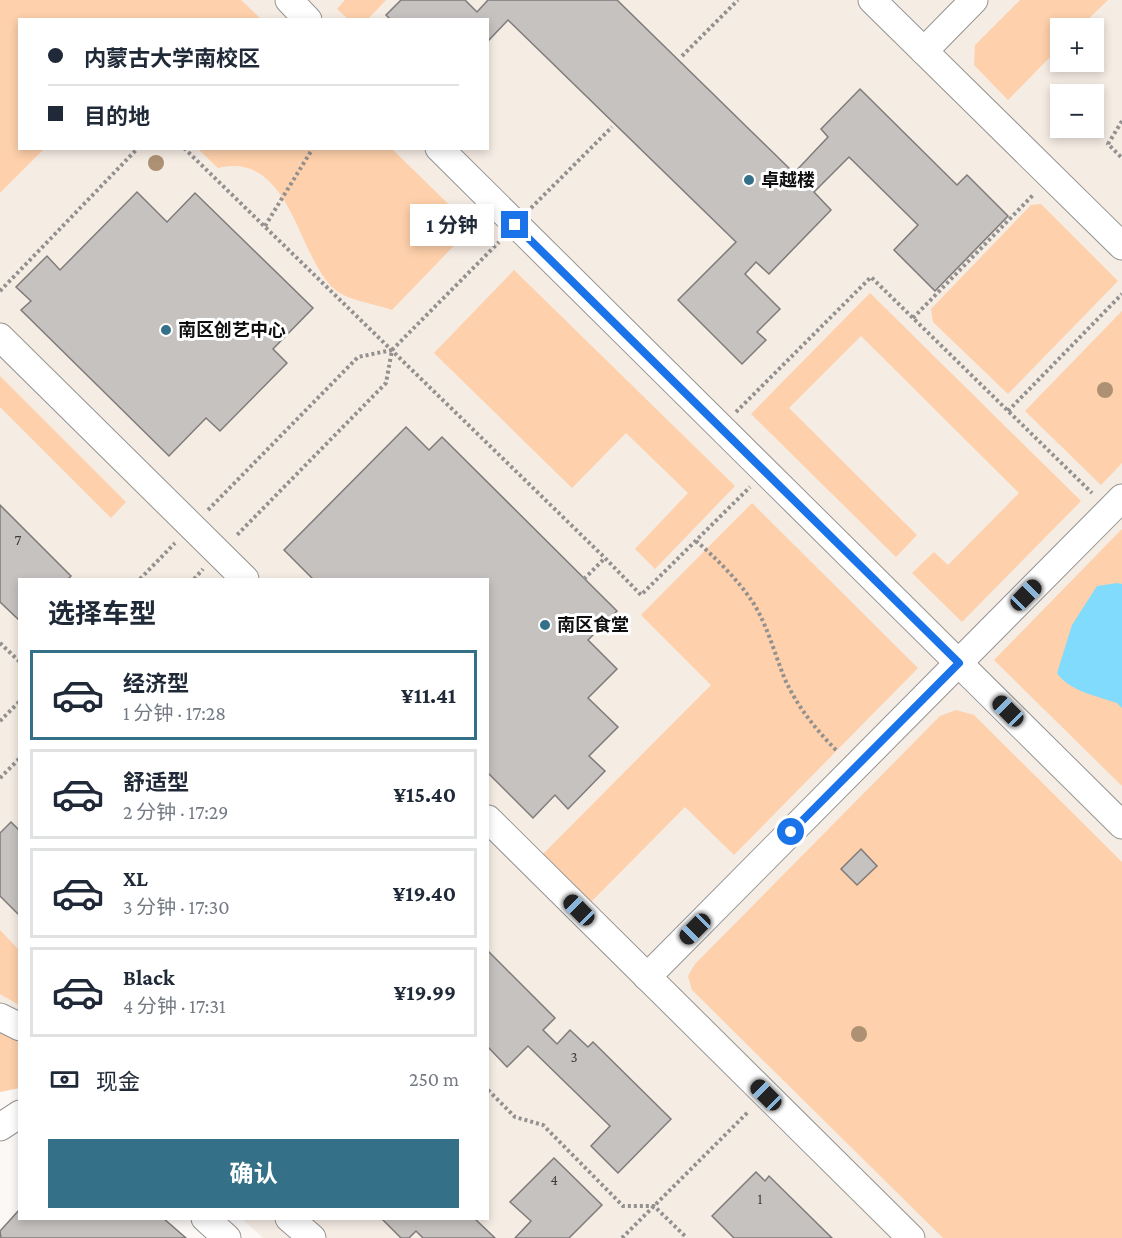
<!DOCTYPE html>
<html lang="zh">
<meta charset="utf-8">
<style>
body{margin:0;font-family:"Crimson Pro","Noto Sans SC",serif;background:#f6f6f7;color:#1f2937;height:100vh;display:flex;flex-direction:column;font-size:22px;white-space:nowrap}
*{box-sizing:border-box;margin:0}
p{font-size:20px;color:#747a83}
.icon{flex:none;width:33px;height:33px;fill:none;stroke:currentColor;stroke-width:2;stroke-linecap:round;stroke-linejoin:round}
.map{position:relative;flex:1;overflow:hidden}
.side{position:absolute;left:18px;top:578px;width:471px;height:642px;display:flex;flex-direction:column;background:#fff;border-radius:0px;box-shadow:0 3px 9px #0003}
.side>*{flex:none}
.guide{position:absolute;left:18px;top:18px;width:471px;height:132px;border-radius:0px;box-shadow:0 3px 9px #0003;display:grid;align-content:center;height:132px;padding:0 30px;background:#fff}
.tools{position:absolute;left:1050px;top:18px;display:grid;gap:12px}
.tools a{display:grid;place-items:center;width:54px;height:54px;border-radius:0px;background:#fff;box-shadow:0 3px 9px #0003;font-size:30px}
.end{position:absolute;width:27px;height:27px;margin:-14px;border:8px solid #1a73e8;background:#fff;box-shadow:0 0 0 3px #fff}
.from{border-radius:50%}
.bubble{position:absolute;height:42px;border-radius:0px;background:#fff;box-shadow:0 3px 9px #0003;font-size:20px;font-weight:700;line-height:42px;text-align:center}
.car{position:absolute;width:18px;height:36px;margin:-18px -9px;border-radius:8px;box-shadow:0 0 4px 2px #0007;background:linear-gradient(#222 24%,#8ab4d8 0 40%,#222 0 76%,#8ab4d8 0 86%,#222 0)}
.guide b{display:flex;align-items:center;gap:21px;height:57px;font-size:22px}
.guide b+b{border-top:2px solid #e0e1e3}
.guide i{width:15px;height:15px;background:#1f2937}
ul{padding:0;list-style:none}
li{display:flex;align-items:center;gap:18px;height:90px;margin:0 12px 9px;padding:0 18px;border:3px solid #e0e1e3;border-radius:0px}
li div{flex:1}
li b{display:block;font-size:22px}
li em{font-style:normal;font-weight:700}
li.on{border-color:#347188}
li>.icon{width:54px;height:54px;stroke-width:1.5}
h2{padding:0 30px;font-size:27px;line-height:72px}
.pay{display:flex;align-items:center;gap:15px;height:66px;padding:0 30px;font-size:22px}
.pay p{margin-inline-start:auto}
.primary-button{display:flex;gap:12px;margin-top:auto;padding:12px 30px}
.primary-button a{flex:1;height:69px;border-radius:0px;background:#347188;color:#fff;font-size:24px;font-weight:700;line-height:69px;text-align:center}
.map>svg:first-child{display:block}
</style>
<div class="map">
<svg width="1122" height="1238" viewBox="0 0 1122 1238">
<rect width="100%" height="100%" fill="#fbf8f6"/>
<path fill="#f5ece4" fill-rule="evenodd" d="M0,0H1122V1238H263L241,1218H488V579H20V1088L0,1092ZM20,20H488V148H20ZM1060,28H1094V62H1060ZM1060,94H1094V128H1060Z"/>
<g fill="#fed0ab">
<path d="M0,0H241L261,19L20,20V148L44,149L0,193Z"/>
<path d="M345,0H386L367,20L348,19L337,9Z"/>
<path d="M1020,0H1108L1079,28H1060V47L1008,100L974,65L975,45Z"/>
<path d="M198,149H392L472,227L392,310C374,303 346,301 332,287C296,250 289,151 218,168Z"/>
<path d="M1041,204L1118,281L1008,394L933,322L931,309L1031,205Z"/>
<path d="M514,270L735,486L655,569L635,549L688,493L626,433L572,488L434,353Z"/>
<path d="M870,293L1081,501L962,622L912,573L934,552L948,565L1019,493L861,336L789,408L917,535L896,557L751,414Z"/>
<path d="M1122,311V463L1101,485L1025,411Z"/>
<path d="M0,376L126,502L111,518L0,407Z"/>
<path d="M752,503L918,668L734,855L685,807L590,903L542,855L711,685L641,615Z"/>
<path d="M1122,529V786L994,660Z"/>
<path d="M956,710L974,715L1122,862V1238H943L692,990L688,976L695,964L940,716Z"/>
<path d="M0,930L19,950V1005L0,994Z"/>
<path d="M0,1032L20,1043L19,1088L0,1092Z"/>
</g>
<path fill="#80dbfd" d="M1117,583L1122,584V708L1117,703C1097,696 1069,691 1057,673L1072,625L1097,586Z"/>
<g fill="#c5c2c0" stroke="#7e7b7a" stroke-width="1.5">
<path d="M401,0H465L477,12L488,0H617L794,173L828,137L821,129L860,89L957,185L967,175L1008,216L935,291L894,250L918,225L849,157L814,192L831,210L769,274L756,262L745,274L780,309L757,332L766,340L742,364L678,300L736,242L508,20L488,41V20H391L386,15Z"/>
<path d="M137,192L167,222L195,193L313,308L273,349L287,363L220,431L206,418L169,456L21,310L31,301L16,287L47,256L60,270Z"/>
<path d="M406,427L429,450L442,437L617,611L588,640L617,669L588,698L618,727L589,756L605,771L568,809L555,795L533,818L488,773V579H313L284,550Z"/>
<path d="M0,505L71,576L68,579H20V621L0,602Z"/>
<path d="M11,822L20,831V916L0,896V833Z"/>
<path d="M861,849L877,866L857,885L841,869Z"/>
<path d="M488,951L555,1018L543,1030L557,1044L570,1030L588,1047L593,1042L671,1119L618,1173L591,1146L610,1126L528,1046L507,1067L488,1047Z"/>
<path d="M554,1158L602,1205L569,1238H515L531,1221L510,1202Z"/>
<path d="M756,1172L765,1181L769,1176L832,1238H734L712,1216Z"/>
<path d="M20,1209V1218H163L186,1238H1L0,1231Z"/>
<path d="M381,1218H474L495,1238H423L416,1231L409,1238H401Z"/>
</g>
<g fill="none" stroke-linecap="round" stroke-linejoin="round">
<g stroke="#969492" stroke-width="29">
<g id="minor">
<path d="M289,0L308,20"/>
<path d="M872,0L1122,246"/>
<path d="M924,51L974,0"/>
<path d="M439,148L1122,825"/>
<path d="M0,337L245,579"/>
<path d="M488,819L911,1238"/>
<path d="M647,977L1122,498"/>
<path d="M0,1017L20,1027"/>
<path d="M0,1127L20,1114"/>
<path d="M205,1218L227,1238"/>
<path d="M289,1218L312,1238"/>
</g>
</g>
<g stroke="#939190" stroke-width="4" stroke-dasharray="3 3" stroke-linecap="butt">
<path d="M682,56L738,0"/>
<path d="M1122,121L1108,144L1122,158"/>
<path d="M184,148L605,558"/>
<path d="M531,208L612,127"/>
<path d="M265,226L313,148"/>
<path d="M0,291L138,148"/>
<path d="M913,318L1034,194"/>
<path d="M392,350L499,242"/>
<path d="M1008,411L1122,294"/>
<path d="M736,412L871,277L1092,493"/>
<path d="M208,510L358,357L392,350L386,383L236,536"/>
<path d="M696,541C716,558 737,579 752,601C767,624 774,652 784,677C796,705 816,730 837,751"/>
<path d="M140,579L175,543"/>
<path d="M194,579L203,569"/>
<path d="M584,579L605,558L641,595L750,487"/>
<path d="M0,643L20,662"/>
<path d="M0,721L20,701"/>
<path d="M0,778L20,758"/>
<path d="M488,1090L515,1117L543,1125L623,1206H654L687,1238"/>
<path d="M622,1238L749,1111"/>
</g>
<use href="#minor" stroke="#fff" stroke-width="27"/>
</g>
<g fill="#ad9172">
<circle cx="156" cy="163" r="8"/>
<circle cx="1105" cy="390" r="8"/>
<circle cx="859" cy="1034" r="8"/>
</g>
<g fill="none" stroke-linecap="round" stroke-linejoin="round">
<path stroke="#1a73e8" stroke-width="8" d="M515,225L959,663L791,832"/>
</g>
<g fill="#347188" stroke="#fff" stroke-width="2">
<circle cx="749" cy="180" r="6"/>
<circle cx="166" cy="330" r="6"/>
<circle cx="545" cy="625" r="6"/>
</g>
<g text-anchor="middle" stroke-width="6" stroke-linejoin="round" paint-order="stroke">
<g font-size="15" fill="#3e3c3c">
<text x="18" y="545">7</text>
<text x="574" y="1062">3</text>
<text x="554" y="1185">4</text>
<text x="760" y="1204">1</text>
</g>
<g font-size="18" font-weight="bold" fill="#111010" stroke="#fff" text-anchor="start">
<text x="761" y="186">卓越楼</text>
<text x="178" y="336">南区创艺中心</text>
<text x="557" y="631">南区食堂</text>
</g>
</g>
</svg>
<div class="tools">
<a>+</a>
<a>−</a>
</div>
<i class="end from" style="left:791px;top:832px"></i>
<i class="end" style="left:515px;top:225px"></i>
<div class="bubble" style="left:410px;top:204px;width:84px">1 分钟</div>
<i class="car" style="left:1026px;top:595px;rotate:45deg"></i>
<i class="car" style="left:1008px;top:711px;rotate:315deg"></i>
<i class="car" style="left:579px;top:910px;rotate:315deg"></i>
<i class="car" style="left:695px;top:929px;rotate:225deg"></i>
<i class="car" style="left:766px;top:1095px;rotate:315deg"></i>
<div class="guide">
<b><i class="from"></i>内蒙古大学南校区</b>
<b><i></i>目的地</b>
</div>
<section class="side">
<h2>选择车型</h2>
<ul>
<li class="on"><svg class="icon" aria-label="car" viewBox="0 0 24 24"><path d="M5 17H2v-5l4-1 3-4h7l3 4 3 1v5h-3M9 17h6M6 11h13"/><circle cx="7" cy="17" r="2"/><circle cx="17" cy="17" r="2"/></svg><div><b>经济型</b><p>1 分钟 · 17:28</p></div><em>¥11.41</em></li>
<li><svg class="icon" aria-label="car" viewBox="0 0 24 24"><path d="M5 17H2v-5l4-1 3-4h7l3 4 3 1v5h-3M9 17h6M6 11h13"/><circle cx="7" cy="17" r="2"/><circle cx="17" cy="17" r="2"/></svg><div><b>舒适型</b><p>2 分钟 · 17:29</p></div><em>¥15.40</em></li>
<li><svg class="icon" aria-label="car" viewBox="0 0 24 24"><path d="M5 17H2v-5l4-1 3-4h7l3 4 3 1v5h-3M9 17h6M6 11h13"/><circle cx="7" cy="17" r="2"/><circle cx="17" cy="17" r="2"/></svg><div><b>XL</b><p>3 分钟 · 17:30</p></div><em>¥19.40</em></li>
<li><svg class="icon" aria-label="car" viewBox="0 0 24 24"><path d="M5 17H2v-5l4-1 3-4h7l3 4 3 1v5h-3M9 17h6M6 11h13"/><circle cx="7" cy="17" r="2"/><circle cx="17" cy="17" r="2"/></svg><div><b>Black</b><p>4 分钟 · 17:31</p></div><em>¥19.99</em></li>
</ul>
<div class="pay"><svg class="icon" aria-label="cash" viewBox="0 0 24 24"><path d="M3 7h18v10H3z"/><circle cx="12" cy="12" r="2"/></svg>现金<p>250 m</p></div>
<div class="primary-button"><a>确认</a></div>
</section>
</div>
